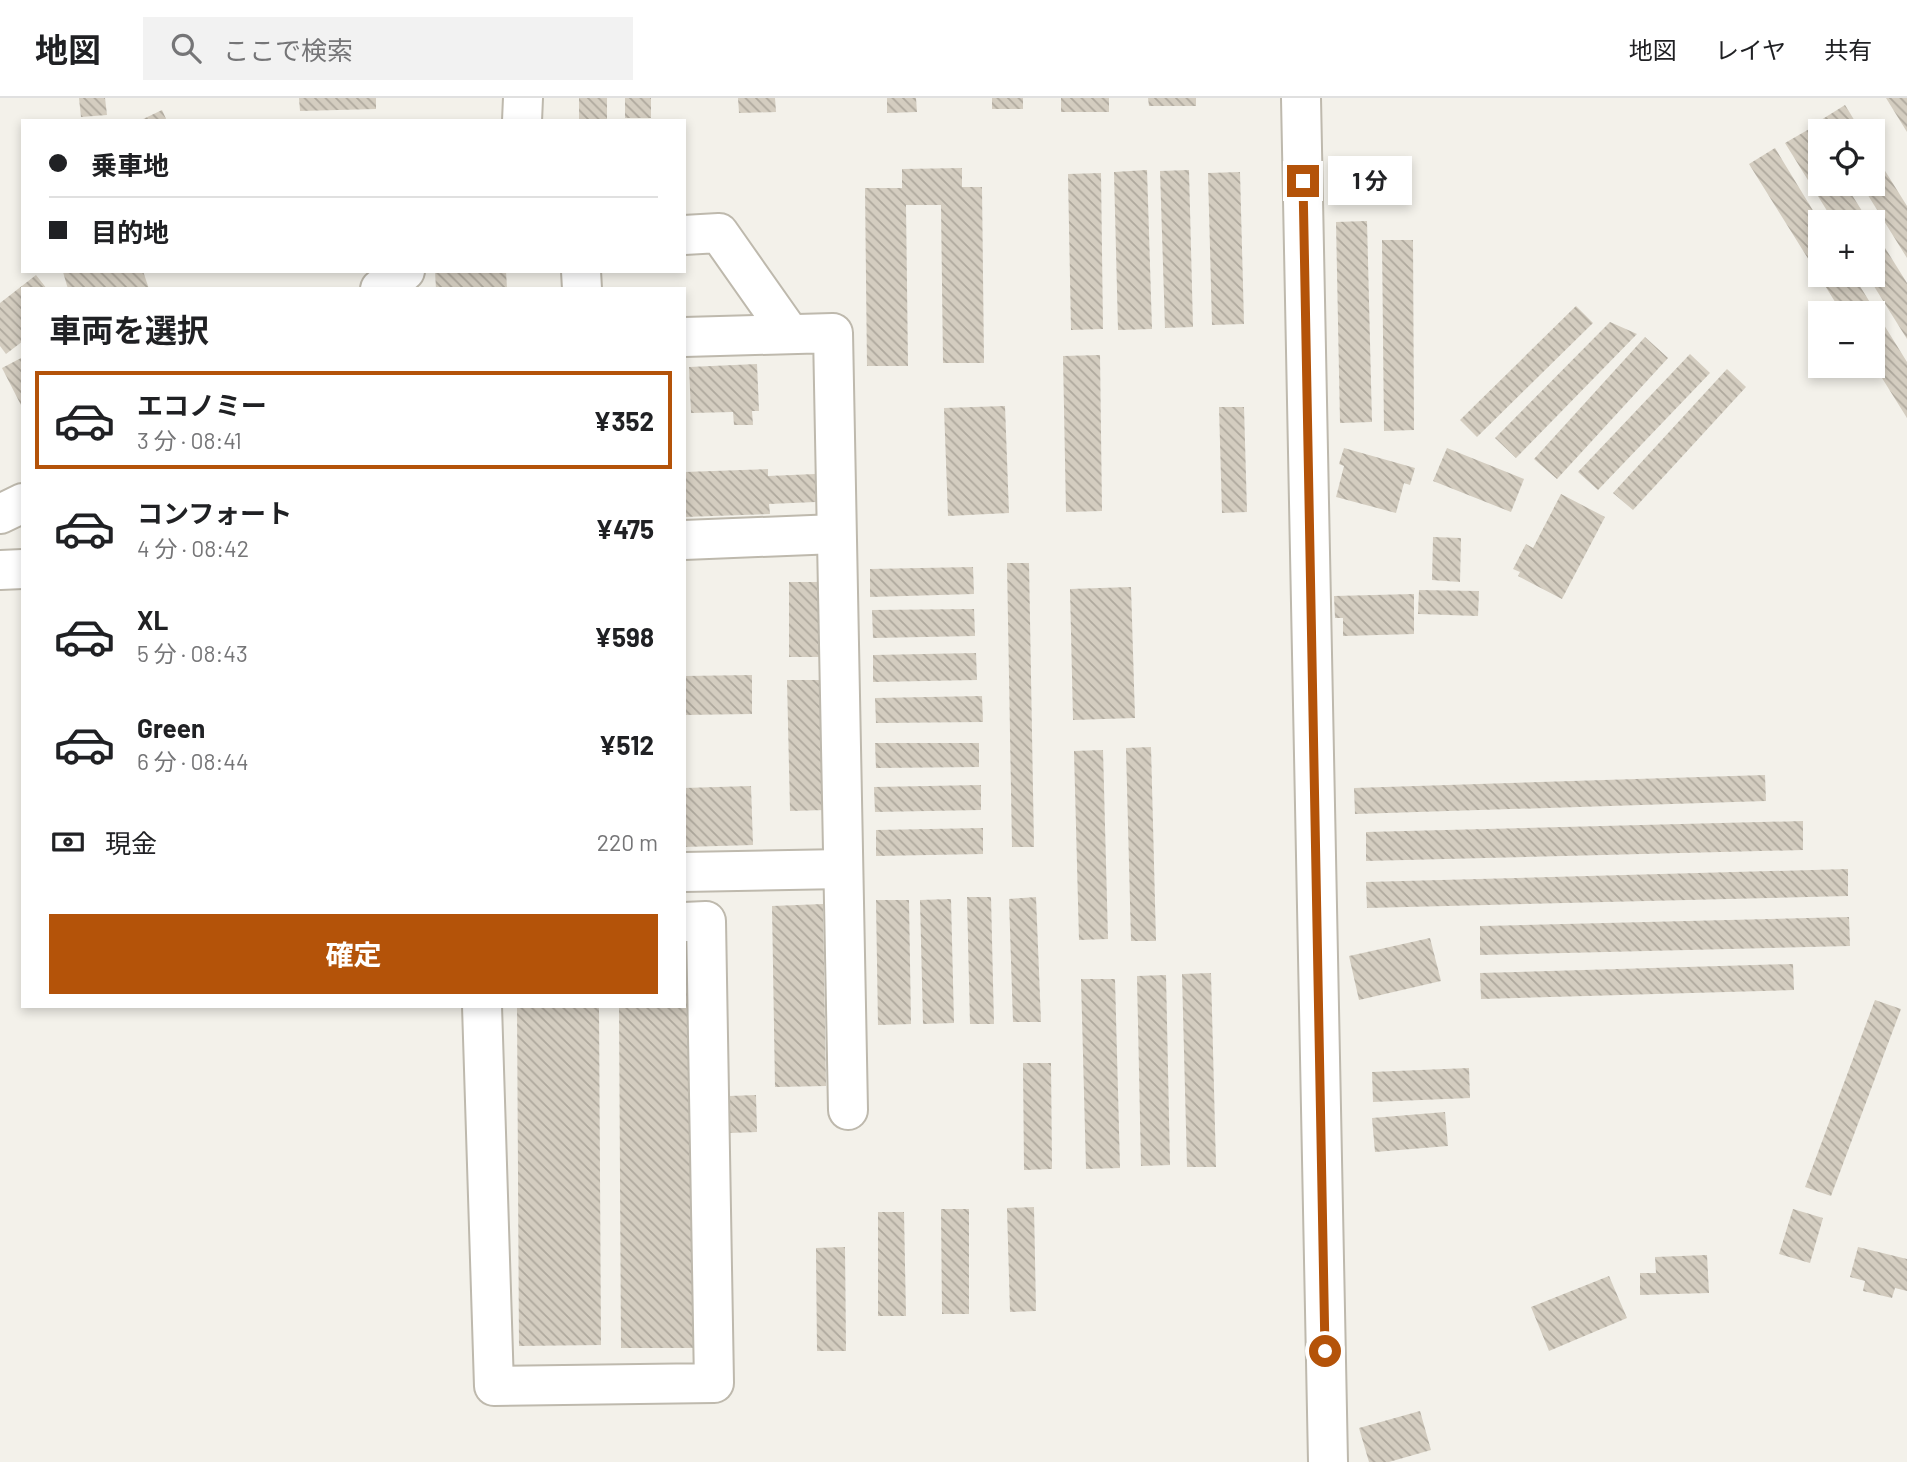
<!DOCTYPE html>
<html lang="ja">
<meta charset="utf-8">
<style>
body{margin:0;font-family:Barlow,"Noto Sans JP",sans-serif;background:#f2f2f2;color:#202124;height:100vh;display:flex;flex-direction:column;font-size:26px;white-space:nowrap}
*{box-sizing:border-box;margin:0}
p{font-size:23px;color:#757577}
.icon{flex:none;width:38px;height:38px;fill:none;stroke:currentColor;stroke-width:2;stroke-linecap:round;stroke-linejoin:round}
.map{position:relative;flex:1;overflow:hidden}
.panel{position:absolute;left:21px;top:189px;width:665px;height:721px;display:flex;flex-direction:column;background:#fff;border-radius:0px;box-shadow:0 4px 10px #0003}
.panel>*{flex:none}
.hud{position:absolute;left:21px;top:21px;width:665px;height:154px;border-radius:0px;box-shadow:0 4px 10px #0003;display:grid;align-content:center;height:154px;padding:0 28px;background:#fff}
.controls{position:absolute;left:1808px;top:21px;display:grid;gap:14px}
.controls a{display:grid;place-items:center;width:77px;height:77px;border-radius:0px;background:#fff;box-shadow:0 4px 10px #0003;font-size:35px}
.end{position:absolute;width:32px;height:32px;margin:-16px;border:9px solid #b45309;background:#fff;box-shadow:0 0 0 4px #fff}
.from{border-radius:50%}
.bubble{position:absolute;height:49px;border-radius:0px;background:#fff;box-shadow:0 4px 10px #0003;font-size:23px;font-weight:700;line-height:49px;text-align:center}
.hud b{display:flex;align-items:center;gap:24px;height:66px;font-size:26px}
.hud b+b{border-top:2px solid #e0e0e0}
.hud i{width:18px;height:18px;background:#202124}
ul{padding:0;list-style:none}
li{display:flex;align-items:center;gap:21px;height:98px;margin:0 14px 10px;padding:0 14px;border:4px solid transparent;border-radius:0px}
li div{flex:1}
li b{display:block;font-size:26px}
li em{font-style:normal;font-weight:700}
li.on{border-color:#b45309}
li>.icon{width:63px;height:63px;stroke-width:1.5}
h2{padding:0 28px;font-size:32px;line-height:84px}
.pay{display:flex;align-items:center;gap:18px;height:77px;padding:0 28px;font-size:26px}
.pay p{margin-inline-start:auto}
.cta{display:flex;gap:14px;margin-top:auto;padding:14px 28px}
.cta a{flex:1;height:80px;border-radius:0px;background:#b45309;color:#fff;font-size:28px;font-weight:700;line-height:80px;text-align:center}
header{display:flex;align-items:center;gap:42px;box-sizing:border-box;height:98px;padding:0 35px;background:#fff;border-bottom:2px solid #e0e0e0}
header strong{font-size:33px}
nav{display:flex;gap:38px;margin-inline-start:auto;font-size:24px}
.search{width:490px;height:63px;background:#f2f2f2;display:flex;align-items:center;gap:18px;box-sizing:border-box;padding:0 24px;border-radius:0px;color:#757577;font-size:26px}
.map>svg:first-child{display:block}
</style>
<header>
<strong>地図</strong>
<div class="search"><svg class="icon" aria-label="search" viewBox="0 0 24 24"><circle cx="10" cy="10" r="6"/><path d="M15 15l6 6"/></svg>ここで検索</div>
<nav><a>地図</a><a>レイヤ</a><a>共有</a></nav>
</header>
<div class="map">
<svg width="1907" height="1364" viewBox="0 0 1907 1364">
<defs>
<pattern id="building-back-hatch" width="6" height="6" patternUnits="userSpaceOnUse" patternTransform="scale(1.75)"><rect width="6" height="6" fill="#d4cdc0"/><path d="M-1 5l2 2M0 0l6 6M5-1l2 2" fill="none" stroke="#aea89d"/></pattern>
</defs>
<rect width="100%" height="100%" fill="#f3f1ea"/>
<g fill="url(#building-back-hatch)">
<path d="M79,0H105L107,17L81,19Z"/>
<path d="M299,0H376V11L300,13Z"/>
<rect x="579" y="0" width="28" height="23"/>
<rect x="625" y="0" width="26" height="20"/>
<path d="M738,0H775L776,14L739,15Z"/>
<path d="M887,0H916L917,14L887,15Z"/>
<rect x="992" y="0" width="31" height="11"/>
<rect x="1061" y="0" width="48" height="14"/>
<path d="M1148,0H1196V8H1149Z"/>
<path d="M1886,0H1907V34Z"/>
<path d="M1845,7L1861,33H1828L1821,22Z"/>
<path d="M162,12L167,23H139Z"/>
<path d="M1811,30L1820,45V86H1845L1869,124H1834L1785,45Z"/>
<path d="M1775,50L1820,124V177H1853L1907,264V320L1872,264V215H1842L1749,66Z"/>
<path d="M1872,52L1907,108V160L1861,86H1872Z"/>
<path d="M962,70V89H982L984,265H943L941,107H906L908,268H867L865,90H902V71Z"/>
<path d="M1147,72L1152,231L1118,232L1114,74Z"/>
<path d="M1189,72L1193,229L1165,230L1160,73Z"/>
<path d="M1240,74L1244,226L1212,227L1208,75Z"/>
<path d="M1101,75L1103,231L1071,232L1068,76Z"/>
<path d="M1367,123L1372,324L1340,325L1336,124Z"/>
<path d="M1872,129L1907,185V241L1867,177H1872Z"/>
<path d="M1382,142H1413L1414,332L1384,333Z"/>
<path d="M66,173H143L149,191H68L63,174Z"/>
<path d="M435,173H506L507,191H436Z"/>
<path d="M36,177L47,191H23V243L6,256L0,248V205Z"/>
<path d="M1576,208L1593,225L1477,339L1460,322Z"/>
<path d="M1610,224L1637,236L1516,360L1495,340Z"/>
<path d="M1645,239L1668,260L1557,381L1534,361Z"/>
<path d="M1690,256L1710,275L1598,392L1578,374Z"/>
<path d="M1100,257L1102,413L1066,414L1063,258Z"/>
<path d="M23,259V311L2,270Z"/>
<path d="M757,266L759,313H752L753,327H734L733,314L691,315L689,269Z"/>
<path d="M1727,271L1746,289L1633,412L1613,395Z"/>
<path d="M1005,308L1009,415L948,418L944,310Z"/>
<path d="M1219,309H1244L1247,414L1222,415Z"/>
<path d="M1344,350L1415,370L1410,387L1404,385L1396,415L1336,399L1344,368L1339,366Z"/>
<path d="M1447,350L1524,381L1511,414L1433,383Z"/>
<path d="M768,371V378L815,376L816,404L769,406L770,416L684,419V374Z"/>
<path d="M1561,396L1605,419L1562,501L1518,478L1520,474L1513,471L1526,446L1533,450Z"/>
<path d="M1433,439L1461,440L1460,484L1432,482Z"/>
<path d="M1007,465H1029L1034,749H1012Z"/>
<path d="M973,469L974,496L870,499V471Z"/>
<rect x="789" y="484" width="31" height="75"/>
<path d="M1131,489L1135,620L1073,622L1070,491Z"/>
<path d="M1419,492L1479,493L1478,518L1418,516Z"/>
<path d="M1414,496V536L1343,538V520H1335L1334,498Z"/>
<path d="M974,511L975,538L873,540L872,512Z"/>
<path d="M976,555L977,582L873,584V557Z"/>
<path d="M752,577V616L684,617V578Z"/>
<path d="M787,582H824L826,712L790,713Z"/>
<path d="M982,598L983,624L876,625L875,600Z"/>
<path d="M875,645H979V669L876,670Z"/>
<path d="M1151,649L1156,843H1131L1126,650Z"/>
<path d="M1103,652L1108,841L1079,842L1074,653Z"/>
<path d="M1765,677L1766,703L1355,716L1354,690Z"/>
<path d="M981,687V712L875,714L874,689Z"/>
<path d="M751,688L753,747L684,749V690Z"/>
<path d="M1803,723V752L1366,763V734Z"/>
<path d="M983,730V756L876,758V732Z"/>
<path d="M1848,771V798L1367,810L1366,784Z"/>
<path d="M967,799H991L994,926H970Z"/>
<path d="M1036,799L1041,924H1013L1009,801Z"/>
<path d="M951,801L954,925L923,926L920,802Z"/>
<path d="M876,802H909L911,926L878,927Z"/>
<path d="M823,806L826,988L775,989L772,808Z"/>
<path d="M1849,819L1850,848L1480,857V828Z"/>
<path d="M1430,840L1441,883L1359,902L1349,858Z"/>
<path d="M684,850H698L700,1250H621L619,908H684Z"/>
<path d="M1793,866L1794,892L1481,901L1480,875Z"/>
<path d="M1211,875L1216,1069H1187L1182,876Z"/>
<path d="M1166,877L1170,1067L1141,1068L1137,878Z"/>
<path d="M1081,881H1115L1120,1070L1086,1071Z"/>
<path d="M1875,902L1901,911L1831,1098L1805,1089Z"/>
<path d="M517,908H599L601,1247L519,1248Z"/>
<path d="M1023,965H1051L1052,1071L1024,1072Z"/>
<path d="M1469,970L1470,1000L1373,1004L1372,974Z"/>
<path d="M756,997L757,1034L730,1035L729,998Z"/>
<path d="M1445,1014L1448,1048L1375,1054L1372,1020Z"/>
<path d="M1034,1109L1036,1213L1010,1214L1007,1110Z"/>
<path d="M941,1111H969V1216H942Z"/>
<path d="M1793,1111L1823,1120L1810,1165L1779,1156Z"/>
<path d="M878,1114H904L906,1218H878Z"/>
<path d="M845,1149L846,1253H817L816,1150Z"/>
<path d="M1858,1149L1907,1161V1193L1895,1190L1892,1200L1863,1193L1865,1183L1850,1179Z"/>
<path d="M1707,1157L1709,1195L1640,1197V1175H1656L1655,1159Z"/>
<path d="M1609,1178L1627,1220L1549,1253L1531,1209Z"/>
<path d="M1420,1313L1431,1352L1389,1364H1369L1359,1330Z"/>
</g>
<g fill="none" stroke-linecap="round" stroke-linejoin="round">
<g stroke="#beb9ad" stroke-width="42">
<g id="minor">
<path d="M1301,0L1328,1364"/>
<path d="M522,23L523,0"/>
<path d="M684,137L719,135L790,236"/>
<path d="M581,173L582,191"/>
<path d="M380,191L405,173"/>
<path d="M684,239L833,235L848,1012"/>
<path d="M0,416L23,405"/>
<path d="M684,442L836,436"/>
<path d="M0,472L23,471"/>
<path d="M684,774L843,771"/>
<path d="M482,908L494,1288L714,1285L706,823L684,824"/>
</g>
</g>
<use href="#minor" stroke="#fff" stroke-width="38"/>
</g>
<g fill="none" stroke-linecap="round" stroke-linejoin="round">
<path stroke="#b45309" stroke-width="9" d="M1303,83L1325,1253"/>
</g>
</svg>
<div class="controls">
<a><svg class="icon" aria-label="locate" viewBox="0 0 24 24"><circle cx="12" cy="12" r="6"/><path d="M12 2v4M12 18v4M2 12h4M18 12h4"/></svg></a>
<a>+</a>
<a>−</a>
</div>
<i class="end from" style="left:1325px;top:1253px"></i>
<i class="end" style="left:1303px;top:83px"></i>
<div class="bubble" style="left:1328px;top:58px;width:84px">1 分</div>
<div class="hud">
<b><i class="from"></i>乗車地</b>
<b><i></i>目的地</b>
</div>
<section class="panel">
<h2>車両を選択</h2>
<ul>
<li class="on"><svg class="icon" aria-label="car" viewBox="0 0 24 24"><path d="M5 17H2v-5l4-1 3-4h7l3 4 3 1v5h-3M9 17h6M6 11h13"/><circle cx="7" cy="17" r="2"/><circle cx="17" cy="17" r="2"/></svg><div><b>エコノミー</b><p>3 分 · 08:41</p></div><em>¥352</em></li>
<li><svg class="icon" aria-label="car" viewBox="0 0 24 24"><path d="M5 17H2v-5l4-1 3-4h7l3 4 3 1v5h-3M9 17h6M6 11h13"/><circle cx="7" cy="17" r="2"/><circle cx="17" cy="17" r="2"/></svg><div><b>コンフォート</b><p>4 分 · 08:42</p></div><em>¥475</em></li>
<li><svg class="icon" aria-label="car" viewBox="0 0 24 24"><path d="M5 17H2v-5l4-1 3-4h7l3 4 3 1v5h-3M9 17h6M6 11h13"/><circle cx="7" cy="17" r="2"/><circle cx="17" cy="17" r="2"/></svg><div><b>XL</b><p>5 分 · 08:43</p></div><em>¥598</em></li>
<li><svg class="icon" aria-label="car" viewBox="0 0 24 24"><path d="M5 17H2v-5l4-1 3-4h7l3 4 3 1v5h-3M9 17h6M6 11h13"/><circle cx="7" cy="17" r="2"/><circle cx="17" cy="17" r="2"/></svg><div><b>Green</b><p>6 分 · 08:44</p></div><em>¥512</em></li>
</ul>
<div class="pay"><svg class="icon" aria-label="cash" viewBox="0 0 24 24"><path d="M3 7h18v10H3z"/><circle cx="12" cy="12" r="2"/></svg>現金<p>220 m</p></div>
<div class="cta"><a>確定</a></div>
</section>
</div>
